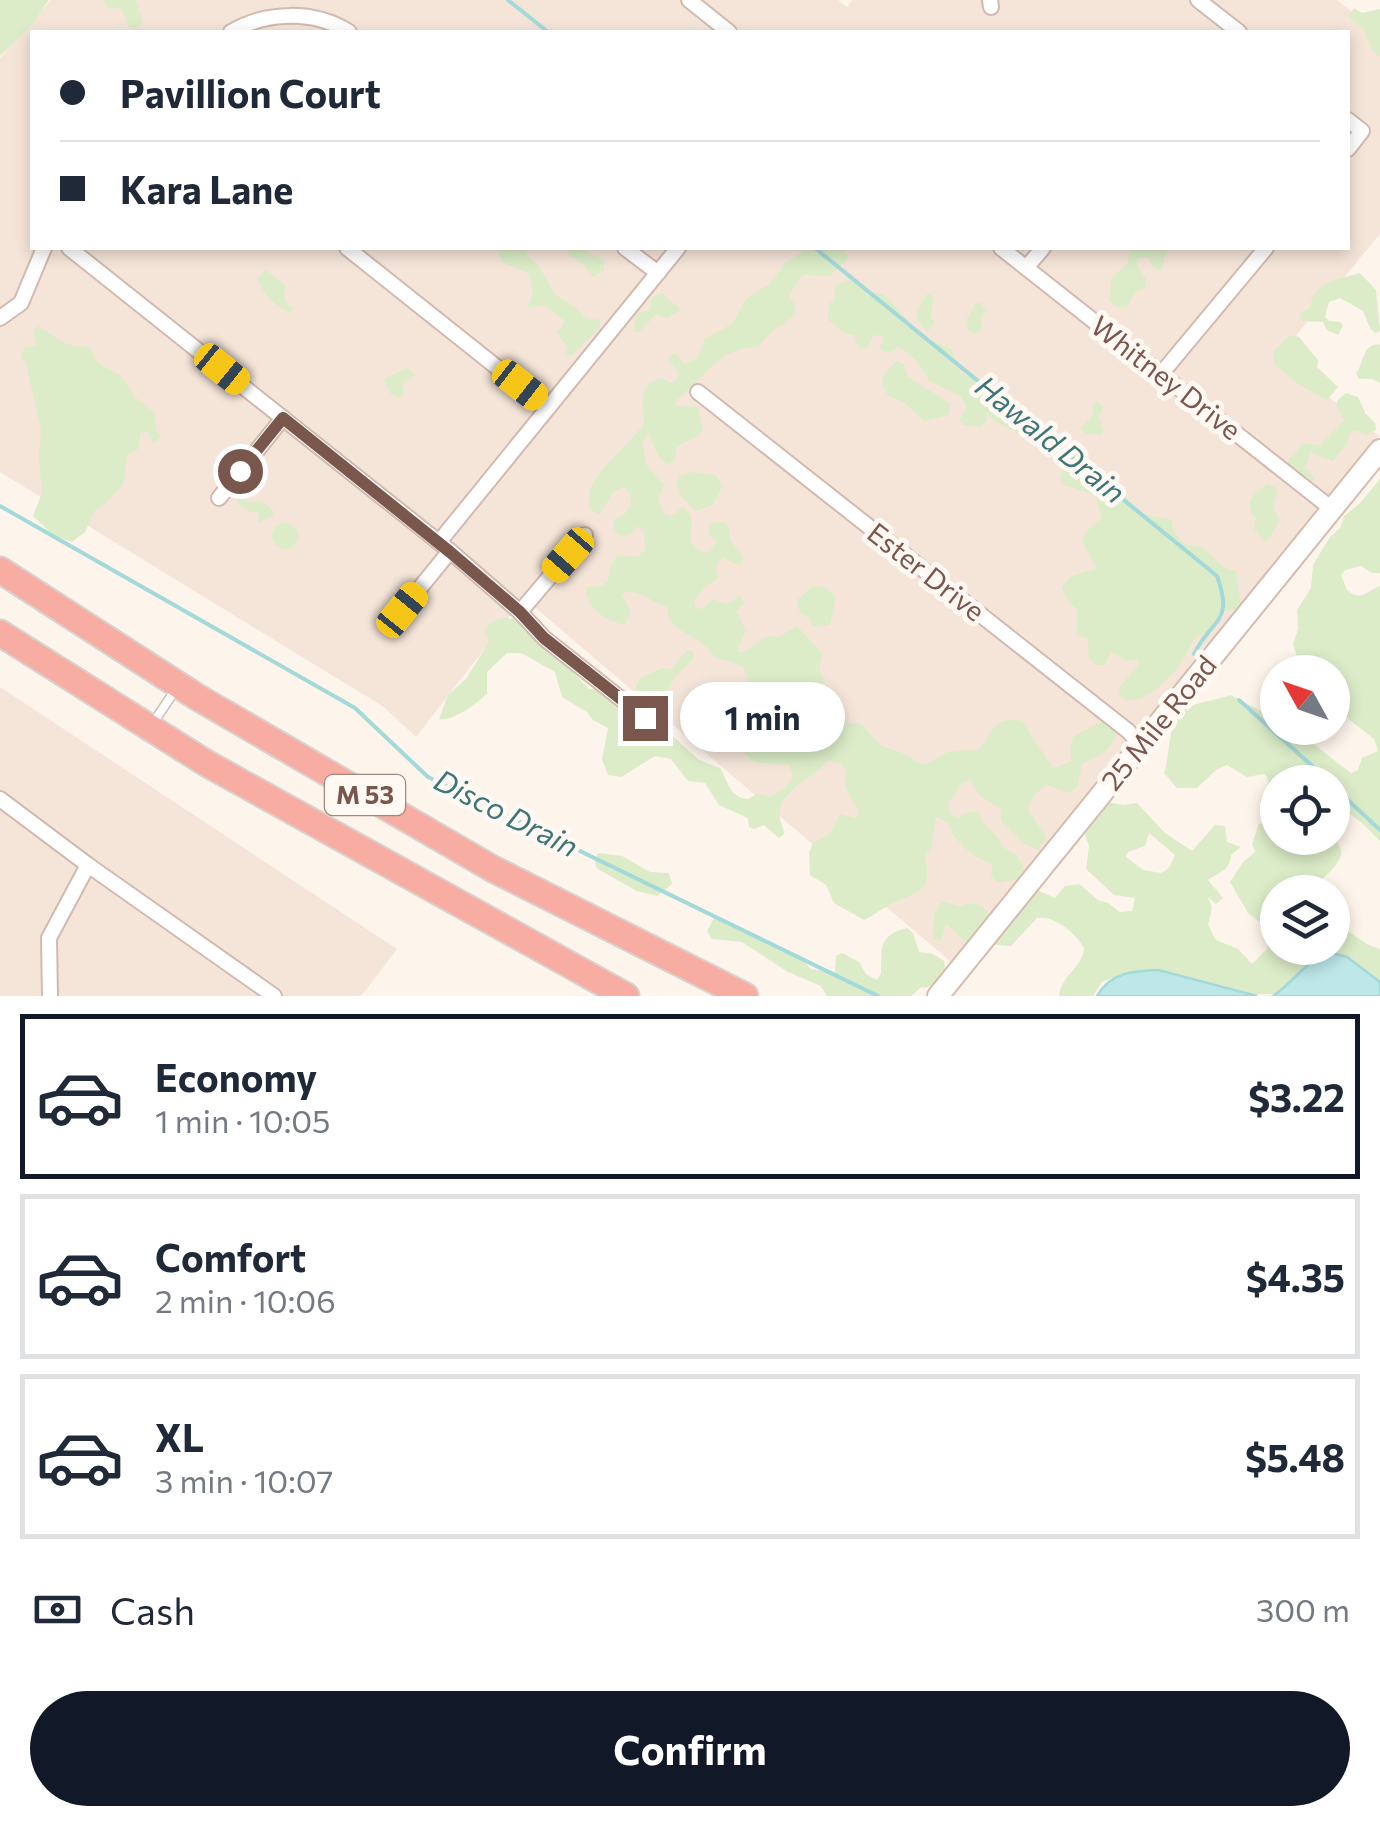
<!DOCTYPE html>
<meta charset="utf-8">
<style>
body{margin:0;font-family:Commissioner,sans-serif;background:#f6f6f7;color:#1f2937;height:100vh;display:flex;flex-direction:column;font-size:38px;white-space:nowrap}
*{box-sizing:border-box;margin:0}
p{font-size:32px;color:#747a83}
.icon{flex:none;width:55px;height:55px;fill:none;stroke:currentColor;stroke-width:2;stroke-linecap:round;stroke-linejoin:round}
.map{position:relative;height:996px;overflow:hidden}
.drawer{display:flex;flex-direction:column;background:#fff;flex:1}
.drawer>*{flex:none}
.top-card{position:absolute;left:30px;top:30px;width:1320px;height:220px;border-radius:0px;box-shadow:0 5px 15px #0003;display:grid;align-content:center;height:220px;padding:0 30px;background:#fff}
.needle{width:65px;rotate:310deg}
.controls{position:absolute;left:1260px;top:655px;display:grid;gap:20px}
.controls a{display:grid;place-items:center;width:90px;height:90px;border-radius:50%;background:#fff;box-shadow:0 5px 15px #0003;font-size:50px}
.end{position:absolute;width:45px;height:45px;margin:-22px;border:12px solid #7a574d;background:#fff;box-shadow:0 0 0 5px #fff}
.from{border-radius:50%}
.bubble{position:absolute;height:70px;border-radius:35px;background:#fff;box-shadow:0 5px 15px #0003;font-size:32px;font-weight:700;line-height:70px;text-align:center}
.car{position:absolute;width:30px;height:60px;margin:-30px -15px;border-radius:12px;box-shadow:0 0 8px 2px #0007;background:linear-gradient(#f5c518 24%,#345 0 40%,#f5c518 0 76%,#345 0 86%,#f5c518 0)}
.top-card b{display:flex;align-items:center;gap:35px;height:95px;font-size:38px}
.top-card b+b{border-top:2px solid #e0e1e3}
.top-card i{width:25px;height:25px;background:#1f2937}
ul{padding:18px 0 0;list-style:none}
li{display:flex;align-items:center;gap:30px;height:165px;margin:0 20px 15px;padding:0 10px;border:5px solid #e0e1e3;border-radius:0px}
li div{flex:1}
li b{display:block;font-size:38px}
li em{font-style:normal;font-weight:700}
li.selected{border-color:#111827}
li>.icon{width:90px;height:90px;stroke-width:1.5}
.pay{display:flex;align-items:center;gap:25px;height:110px;padding:0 30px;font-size:38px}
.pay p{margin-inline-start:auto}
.action{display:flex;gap:20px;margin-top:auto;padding:20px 30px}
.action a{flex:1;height:115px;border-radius:60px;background:#111827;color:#fff;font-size:40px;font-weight:700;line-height:115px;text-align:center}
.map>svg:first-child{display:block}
</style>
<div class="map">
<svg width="1380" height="996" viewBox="0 0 1380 996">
<rect width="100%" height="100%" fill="#fdf4eb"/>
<g fill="#f5e5d9" fill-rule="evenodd">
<path d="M51,0H838L847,7L853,0H1337L1380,34V234L1278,357L1379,436L951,962L524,598L416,737L384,707L0,472V58ZM32,32H1348V248H32Z"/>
<path d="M0,687L397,949L361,996H0Z"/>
</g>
<g fill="#dcecc8" fill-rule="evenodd">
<path d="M0,0H49L30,27L0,56Z"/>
<path d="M103,0H136L143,22L137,28L129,27L122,9L107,7Z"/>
<path d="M1354,8L1362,13L1380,9V57L1371,49L1364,30L1348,17Z"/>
<path d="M497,248H526L527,256C543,265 548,288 559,297C569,304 578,308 586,318L600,320V327L571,356L565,354L568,348L557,333L565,321L545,305L527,308L533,293L528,273L502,262Z"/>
<path d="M570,248H584C587,256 598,254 604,261V270L593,277L582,263L569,256Z"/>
<path d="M803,248H844L848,259L830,276L802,275L789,296L795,305V314L783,325L775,328L758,347C720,346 702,381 675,401L676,406L698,407L703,429L698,436L677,446L674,461L669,465C656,458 654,446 649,434L642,442L647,466L664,484L658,500L666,515H674L682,507C699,517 688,527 691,542L700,551L707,553L717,542L708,533L710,524L725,522L729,530V538L744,558L740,564H734L723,557L716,566L719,578L706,586L694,601L696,608L703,609L712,599L727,604L741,595L744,604L736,611L746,630L737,650L741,653C754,648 764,632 779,637L797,626L823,654L819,668L825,680L814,699L831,711L840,713L848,723L861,724L880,745L908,755L919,764H925L950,751L978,750C993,734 992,715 1022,721L1053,768L1072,761L1070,749L1073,737L1105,719L1117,731C1110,752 1102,755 1083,763L1077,787L1070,793L1046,785L1034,795L1028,810L1047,837L1038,850L1023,843L1001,821V809L979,795L970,780L964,781L948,803L951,814L958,818L968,812H979C981,826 1000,833 1002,847L1017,855L1024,869L1018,879L997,883L991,875L992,864C973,858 954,841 947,822L936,817L932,846L925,856C934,898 913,890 886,907C878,911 873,916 864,920L834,903L826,885L810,875L809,852L813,843L830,834L840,814L855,818L859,813C854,797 840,792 847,772L841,764L827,761C815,779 776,790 780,818C780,823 784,828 784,834L779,838L764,825L754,829L749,827L748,818L719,805L705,783L688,781L671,759L655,756L621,777L608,775L602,759L608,728L593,720L587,712L562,697L555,672L521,653H507L487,672V694C476,704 452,722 439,719L448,695L466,679L489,642L485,631C491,618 504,617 518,619L537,644L550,648L589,689L602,690L628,715L646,726L665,729L699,760L720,768C728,781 729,798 749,799L757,793L770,797L786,787L793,776L789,765L756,763L744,754L752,737H742L729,745L720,738L719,716L748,682C748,663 730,662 716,658C712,654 709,649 705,646C690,632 668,631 667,607C649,602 646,592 625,592L622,595L631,611L625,625C607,621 585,608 586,587L602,586L608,581L611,565L618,555L638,557L645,549L644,531L637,526L630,535L620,536L613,530L614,519L624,515L631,505L630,493L625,488C607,488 611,505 598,514L591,510C578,478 629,449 644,423C643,404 636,384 662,378L671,383L679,377L677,369L669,362L671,354L677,353L683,363C698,363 701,351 704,339L732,324L745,300L770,283L785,263L800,254Z"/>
<path d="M1131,248H1170L1165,255L1162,270L1154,269L1147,257L1137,259V266L1146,279L1145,287L1134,294L1127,307L1118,308L1109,300L1112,277L1127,264Z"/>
<path d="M266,270L285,285C285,296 281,300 293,308L290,313C275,305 263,295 257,278Z"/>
<path d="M1360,273L1376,290L1380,331L1375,333L1370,328L1363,311L1340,298L1329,302L1325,317L1329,321L1340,322L1343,326L1338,335L1327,330L1323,322L1302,321L1299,314L1310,308C1314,280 1337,280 1360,273Z"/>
<path d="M849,280L871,292L884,294L921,335L952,350L956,366L961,373L1000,391L1088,467L1109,479L1143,514L1172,520L1173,530L1185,545L1203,547L1223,567L1236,571L1241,605L1238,609L1223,611L1214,629L1196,637L1177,669L1158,688L1141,699L1126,701L1119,695L1120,686L1140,663L1136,660L1127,661L1112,652L1104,665H1096L1089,659L1088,638L1076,635L1078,611L1064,596L1062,587L1071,576L1097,569C1084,538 1070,545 1102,518L1095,495C1084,491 1074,488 1063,485L1060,478L1065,466L1048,449L1040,448L1030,439L994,421L987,412L986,422L981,427L963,425L960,419L967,406L960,396L929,381C922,367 913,354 898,347L890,352L882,351L880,346L884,338L880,335L873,336L868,347L859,349L854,335L844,333L828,320L829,304L835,298L834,286Z"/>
<path d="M662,293L681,310L667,318L656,314L638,333L633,331L636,314L650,310L651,298Z"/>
<path d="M928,293L933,297L931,319L935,322L927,332L916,318L918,309Z"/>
<path d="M980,302L987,311L981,318L983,330L974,334L968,330L967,318L975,304Z"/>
<path d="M37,326L67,344L90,348L98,363L120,375L136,398L155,413L156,429L161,437L154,443L147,432L141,433L138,449L127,455L124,483L105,504L95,510L85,532L72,542L53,535L33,516L42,493L39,456L41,431L26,364L21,358L24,348L36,346L33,332Z"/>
<path d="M1290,335L1299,337L1318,360L1317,367L1338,387L1327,400L1298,384L1274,364L1273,352Z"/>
<path d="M1377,344L1380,345V383L1373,379H1359L1356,373C1365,362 1360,349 1377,344Z"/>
<path d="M896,361L904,364L908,377L951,404L949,415L925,421C916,416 912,407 904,403C889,395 884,398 882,377Z"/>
<path d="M407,368L415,374L403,384V395L398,398L390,393L384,379Z"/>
<path d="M1346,393L1358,397L1365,413L1375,423L1376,430L1366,435L1358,430L1351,432L1346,445L1333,461L1310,453L1306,468L1315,478L1308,486L1287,462L1303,443L1320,445L1345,420L1337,408V401Z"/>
<path d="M1097,401L1103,407L1099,417L1104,432L1100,435L1085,433L1081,428L1093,415L1092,406Z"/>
<path d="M693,472L716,475L722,486L713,505L695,511L682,497L676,483L681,475Z"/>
<path d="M1380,479V573H1372L1361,566L1345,570L1341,575L1347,590C1361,602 1367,591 1380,586V841C1366,827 1353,811 1333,808L1332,782H1278L1277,804L1271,807L1260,801C1261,790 1275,783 1264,774L1247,777L1227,765L1216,770L1197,788H1177L1164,773C1171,756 1167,716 1185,708C1199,702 1217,700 1231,695L1277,720L1278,728L1294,729L1351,773L1358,770L1362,758L1378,751L1374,739L1333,707L1332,672H1302L1293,644L1298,629L1297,610L1311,588L1313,565L1330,537L1340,528L1344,516L1360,503Z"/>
<path d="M1268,484L1278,489L1273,508L1280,520L1266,543L1254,529L1256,518L1251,513L1249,502L1258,490Z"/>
<path d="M242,495L248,502L262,501L273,510V515L259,523L258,512H250L237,503V498Z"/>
<circle cx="285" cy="536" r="13"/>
<path d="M813,586L825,588L836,597L830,625L813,627L809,617L800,613L797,600Z"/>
<path d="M687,650L694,652V657L673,680L665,695L650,702L632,697L640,678L662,668L671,669Z"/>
<path d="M1107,802L1123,805L1137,803L1165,833L1192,851L1215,825L1225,826L1227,842L1241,847L1231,855C1230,871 1219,872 1208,880L1223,898L1216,904L1208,897L1212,908L1208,925L1216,940L1238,949L1252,964L1267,949L1270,930L1248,913L1230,882L1243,862L1255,852L1252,844L1259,824L1277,821L1278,838H1332L1333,819L1342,822L1345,828L1333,835C1335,841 1340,845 1341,851C1343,861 1323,880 1315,884L1312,892H1278V948H1332L1333,922C1350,930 1361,944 1380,949V992L1170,996L1112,978L1102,982L1093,996H1059C1061,975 1083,968 1084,948C1076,933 1054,915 1037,918L1011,946C995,946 980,942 965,941L946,924L941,941L933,939L934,913L942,901L959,906C979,900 979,905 995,918L1022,908L1037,890L1055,898L1065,886L1079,884L1098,900L1108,903L1120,912L1132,911L1135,898L1114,895L1086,869L1089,846L1083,830ZM1149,833L1175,855L1169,868L1161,873L1143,870L1126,857L1128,852L1145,846Z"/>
<path d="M598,853L622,856L650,872L669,873L672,884L657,896L637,891L596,868L595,860Z"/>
<path d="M714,918C747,922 769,954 801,956L810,969L835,972L836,956L842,953L859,962L866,974L877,980L881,974C882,950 877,935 907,928L913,933L919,952L933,954L944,961L945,971L935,986L920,988L911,996H827L821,986L788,972L742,942L712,939L707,931Z"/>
</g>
<g fill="#bee8e8" stroke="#a4d9da" stroke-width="2.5">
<path d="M1327,952L1347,957L1380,982V996H1273C1293,982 1305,963 1327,952Z"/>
<path d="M1158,970L1257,996H1097C1111,972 1133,971 1158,970Z"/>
</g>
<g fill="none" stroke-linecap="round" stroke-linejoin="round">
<g stroke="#a4d9da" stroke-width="4">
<path d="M508,0L548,32"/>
<path d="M815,248L1217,576C1234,623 1213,617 1194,654"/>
<path d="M0,506L355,708L428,777L878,996"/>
<path d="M1239,700L1330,782"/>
<path d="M1332,785L1380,830"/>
</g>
<g stroke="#d1baaf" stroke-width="11">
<path id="lane" d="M153,723L176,689"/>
</g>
<g stroke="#d1baaf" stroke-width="18">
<g id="street">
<path d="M689,0L729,32"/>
<path d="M990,0L991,7"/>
<path d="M1198,0L1239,32"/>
<path d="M231,32C267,11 314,10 349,32"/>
<path d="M1348,120L1362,131L1348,149"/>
<path d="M69,248L450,551L520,612L544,638L645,718"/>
<path d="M347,248L548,408"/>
<path d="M625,248L658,273"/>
<path d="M1001,248L1332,509"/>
<path d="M1026,268L1043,248"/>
<path d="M0,318L21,303L44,248"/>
<path d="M1161,374L1266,248"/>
<path d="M698,392L1128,731L1141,745"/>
<path d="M219,498L283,418"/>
<path d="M439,542L678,248"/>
<path d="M402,610L450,551"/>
<path d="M520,612L585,535"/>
<path d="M0,799L88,865L274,996"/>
<path d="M50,996L49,938L88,865"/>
</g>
</g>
<g stroke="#d6bcaf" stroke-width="24">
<path id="secondary" d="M938,996L1380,450"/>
</g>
<g stroke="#dad0cd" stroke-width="29">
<g id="highway">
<path d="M0,570L197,697L493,869L745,996"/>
<path d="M0,633L206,763L626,996"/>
</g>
</g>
<use href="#lane" stroke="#fff" stroke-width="8"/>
<use href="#street" stroke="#fff" stroke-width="14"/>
<use href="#secondary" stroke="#fff" stroke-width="20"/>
<use href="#highway" stroke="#f7ada2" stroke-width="25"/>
</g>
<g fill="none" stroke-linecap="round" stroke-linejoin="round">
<path stroke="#7a574d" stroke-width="12" d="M240,471L283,418L450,552L520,612L544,638L645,718"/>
</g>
<g text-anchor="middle" stroke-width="10" stroke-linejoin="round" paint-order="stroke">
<rect fill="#fff8f3" stroke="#a2877f" stroke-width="2.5" x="325" y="775" width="80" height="40" rx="8"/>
<g font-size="25" font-weight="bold" fill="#7a574d">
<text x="365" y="804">M 53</text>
</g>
<g font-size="28" fill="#7a574d" stroke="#fff8f3">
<text transform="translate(1166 378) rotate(38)" y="10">Whitney Drive</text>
<text transform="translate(926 572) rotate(38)" y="10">Ester Drive</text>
<text transform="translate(1159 723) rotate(-51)" y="10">25 Mile Road</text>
</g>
<g font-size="30" font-style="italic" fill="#3c7677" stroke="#fff8f3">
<text transform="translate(1050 440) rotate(39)" y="10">Hawald Drain</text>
<text transform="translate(506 814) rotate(27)" y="10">Disco Drain</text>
</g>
</g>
</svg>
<div class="controls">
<a><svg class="needle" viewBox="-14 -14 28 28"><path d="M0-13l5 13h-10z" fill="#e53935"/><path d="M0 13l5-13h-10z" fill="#747a83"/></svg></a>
<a><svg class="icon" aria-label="locate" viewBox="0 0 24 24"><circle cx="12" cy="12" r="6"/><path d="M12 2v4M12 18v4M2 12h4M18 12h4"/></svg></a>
<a><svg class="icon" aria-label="layers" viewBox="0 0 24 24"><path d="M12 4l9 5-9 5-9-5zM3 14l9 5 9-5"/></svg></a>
</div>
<i class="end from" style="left:240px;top:471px"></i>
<i class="end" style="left:645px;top:718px"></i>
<div class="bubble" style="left:680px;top:682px;width:165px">1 min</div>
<i class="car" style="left:222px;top:369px;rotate:129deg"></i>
<i class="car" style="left:520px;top:385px;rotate:128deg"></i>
<i class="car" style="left:568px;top:555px;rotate:221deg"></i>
<i class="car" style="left:402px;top:610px;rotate:39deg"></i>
<div class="top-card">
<b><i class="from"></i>Pavillion Court</b>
<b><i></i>Kara Lane</b>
</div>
</div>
<section class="drawer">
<ul>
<li class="selected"><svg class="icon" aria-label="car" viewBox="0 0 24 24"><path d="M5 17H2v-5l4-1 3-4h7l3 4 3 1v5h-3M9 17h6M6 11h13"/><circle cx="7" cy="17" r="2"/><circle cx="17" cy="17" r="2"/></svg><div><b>Economy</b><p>1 min · 10:05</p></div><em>$3.22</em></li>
<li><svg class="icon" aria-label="car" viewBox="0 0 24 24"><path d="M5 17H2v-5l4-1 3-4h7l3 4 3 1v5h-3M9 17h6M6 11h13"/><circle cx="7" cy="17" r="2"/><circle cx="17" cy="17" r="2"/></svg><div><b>Comfort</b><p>2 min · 10:06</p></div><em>$4.35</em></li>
<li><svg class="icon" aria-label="car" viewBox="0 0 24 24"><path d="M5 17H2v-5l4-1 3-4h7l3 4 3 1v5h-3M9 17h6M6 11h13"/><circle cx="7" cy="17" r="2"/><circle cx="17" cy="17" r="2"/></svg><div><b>XL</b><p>3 min · 10:07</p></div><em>$5.48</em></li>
</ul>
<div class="pay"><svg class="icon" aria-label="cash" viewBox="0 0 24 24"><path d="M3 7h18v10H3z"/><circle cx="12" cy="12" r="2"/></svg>Cash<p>300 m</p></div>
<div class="action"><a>Confirm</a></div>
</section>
